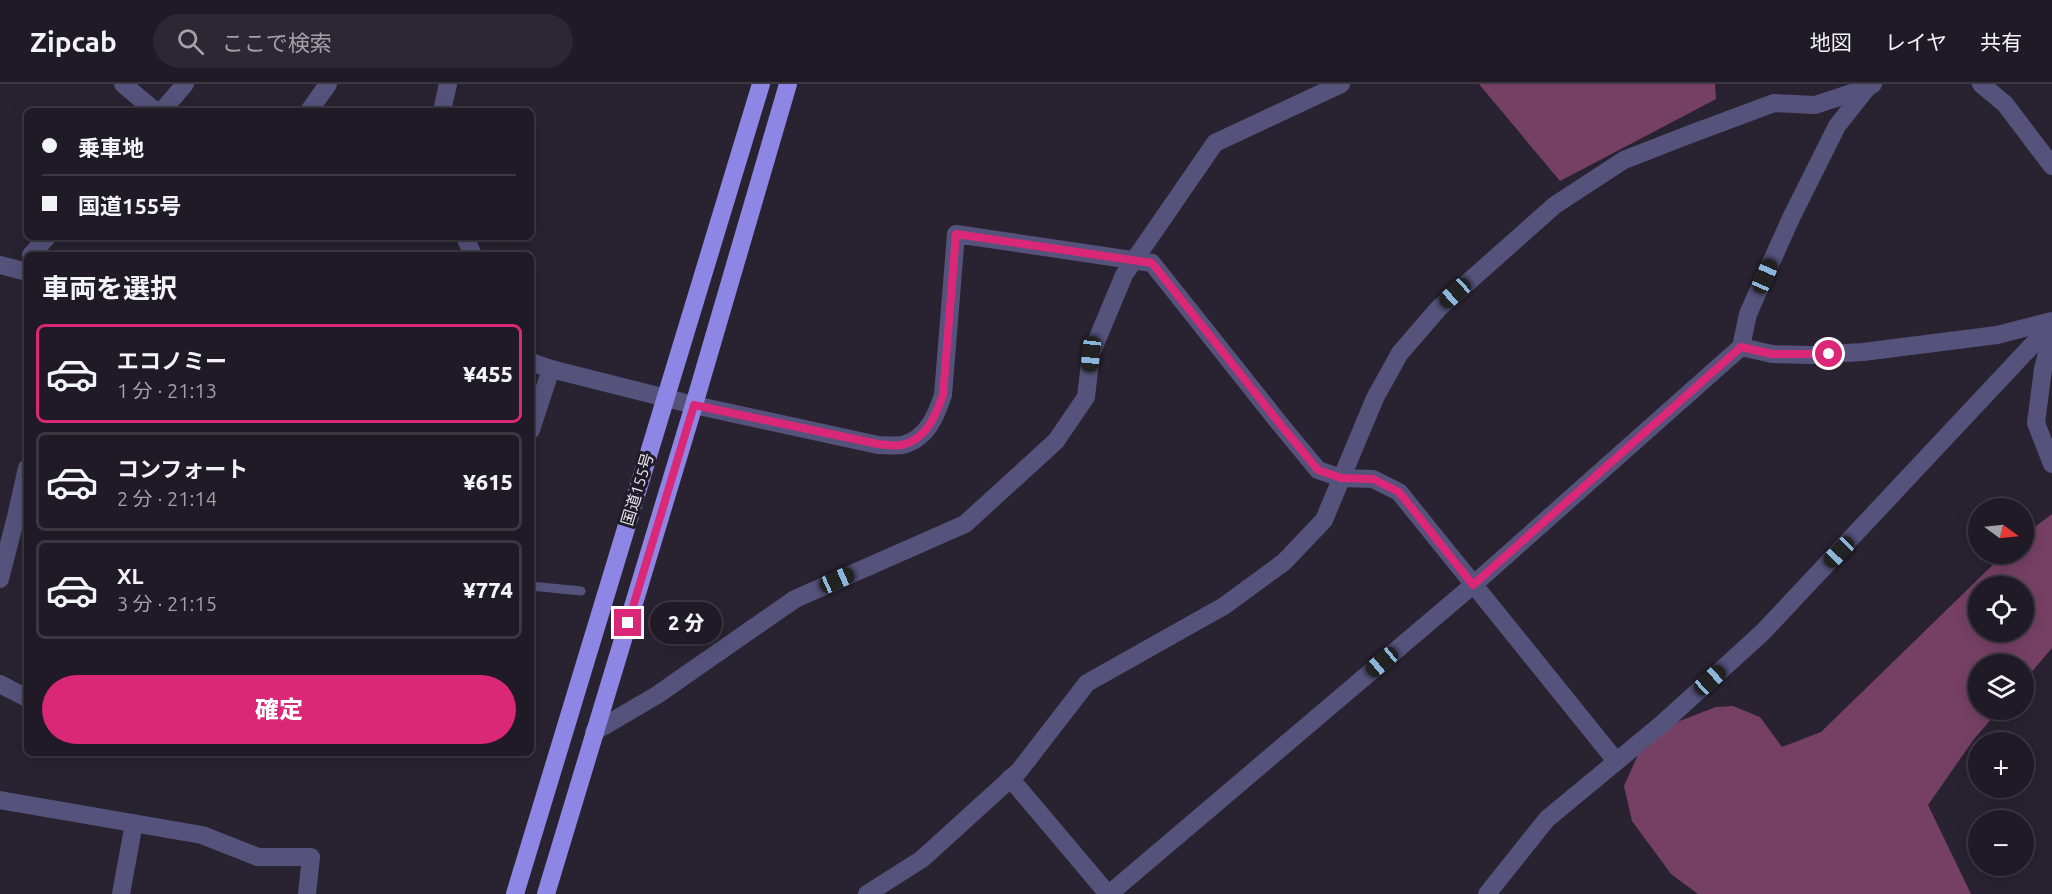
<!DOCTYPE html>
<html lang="ja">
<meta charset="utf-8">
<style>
body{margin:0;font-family:Ubuntu,"Noto Sans JP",sans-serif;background:#2c2732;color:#f1f3f6;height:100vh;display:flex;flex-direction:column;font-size:22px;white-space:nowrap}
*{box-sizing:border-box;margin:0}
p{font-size:20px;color:#a1a1a7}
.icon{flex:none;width:33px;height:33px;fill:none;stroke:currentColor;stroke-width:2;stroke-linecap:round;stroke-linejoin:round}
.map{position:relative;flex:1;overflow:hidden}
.details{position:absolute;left:24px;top:168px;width:510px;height:504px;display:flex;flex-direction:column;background:#1f1a25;border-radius:9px;box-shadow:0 3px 15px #0003,0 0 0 2px #3c3842}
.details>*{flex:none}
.top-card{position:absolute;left:24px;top:24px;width:510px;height:132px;border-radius:9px;box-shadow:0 3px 15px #0003,0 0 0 2px #3c3842;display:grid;align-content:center;height:132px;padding:0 18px;background:#1f1a25}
.needle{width:39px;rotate:105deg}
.tools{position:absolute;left:1968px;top:414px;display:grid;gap:12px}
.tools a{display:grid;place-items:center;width:66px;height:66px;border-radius:50%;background:#1f1a25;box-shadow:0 3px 15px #0003,0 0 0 2px #3c3842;font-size:30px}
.end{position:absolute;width:27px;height:27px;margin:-14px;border:8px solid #db2777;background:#fff;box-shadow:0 0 0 3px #fff}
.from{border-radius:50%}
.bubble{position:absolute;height:42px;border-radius:21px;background:#1f1a25;box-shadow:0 3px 15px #0003,0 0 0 2px #3c3842;font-size:20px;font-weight:800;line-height:42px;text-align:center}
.car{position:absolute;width:18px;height:36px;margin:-18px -9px;border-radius:8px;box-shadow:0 0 4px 2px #0007;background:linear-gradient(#222 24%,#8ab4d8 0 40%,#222 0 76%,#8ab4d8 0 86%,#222 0)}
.top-card b{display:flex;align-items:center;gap:21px;height:57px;font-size:22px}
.top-card b+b{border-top:2px solid #3c3842}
.top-card i{width:15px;height:15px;background:#f1f3f6}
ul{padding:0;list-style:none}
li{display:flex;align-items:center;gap:18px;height:99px;margin:0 12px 9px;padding:0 6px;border:3px solid #3c3842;border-radius:9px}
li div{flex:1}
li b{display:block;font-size:22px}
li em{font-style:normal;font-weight:800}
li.current{border-color:#db2777}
li>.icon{width:54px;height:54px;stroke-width:1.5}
h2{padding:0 18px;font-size:27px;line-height:72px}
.action{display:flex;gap:12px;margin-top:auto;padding:12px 18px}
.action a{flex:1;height:69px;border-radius:36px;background:#db2777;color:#fff;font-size:24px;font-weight:800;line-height:69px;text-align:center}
header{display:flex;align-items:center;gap:36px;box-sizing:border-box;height:84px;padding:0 30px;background:#1f1a25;border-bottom:2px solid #3c3842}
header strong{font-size:28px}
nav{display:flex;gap:33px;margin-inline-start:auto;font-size:21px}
.search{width:420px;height:54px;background:#2c2732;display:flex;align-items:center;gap:15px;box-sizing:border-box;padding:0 21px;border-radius:33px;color:#a1a1a7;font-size:22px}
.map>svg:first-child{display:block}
</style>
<header>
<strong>Zipcab</strong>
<div class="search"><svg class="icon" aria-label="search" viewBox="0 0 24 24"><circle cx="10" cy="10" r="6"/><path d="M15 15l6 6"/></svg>ここで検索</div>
<nav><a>地図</a><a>レイヤ</a><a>共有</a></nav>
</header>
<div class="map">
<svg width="2052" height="810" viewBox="0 0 2052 810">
<rect width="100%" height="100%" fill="#292331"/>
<g fill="#764065" fill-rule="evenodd">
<path d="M1479,0H1715L1716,15L1560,97Z"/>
<path d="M2052,430V564L2024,597V580H1978V626H1999L1974,655L1928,721L1971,810H1698L1671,790L1632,737L1624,702L1641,664L1664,643L1716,623L1733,622L1760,633L1782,663L1821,648L2004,470H2024V451ZM1978,502H2024V548H1978Z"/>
</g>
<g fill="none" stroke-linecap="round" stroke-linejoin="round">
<path stroke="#55537c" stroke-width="9" d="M531,502L581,507"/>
<g stroke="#55537c" stroke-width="18">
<path d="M123,0L155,27"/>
<path d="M1981,0L2005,20L2052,82"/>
<path d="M162,27L185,0"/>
<path d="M309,27L328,0"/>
<path d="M442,27L448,0"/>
<path d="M465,153L473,171"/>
<path d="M31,171L47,153"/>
<path d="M2052,249L2043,285L2036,339L2052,380"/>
<path d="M1741,263L1772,270L1811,271L1863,268L1997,251L2052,237"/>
<path d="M694,321L878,361C885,361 895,362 902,361C927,355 936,332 943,311L956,150L1152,179L1280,340L1318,386L1341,394L1373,395L1399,408L1616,677"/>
<path d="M531,346L551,285"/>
<path d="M0,495L16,433L27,384"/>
<path d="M0,600L27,614"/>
<path d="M594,648L657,611L795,515L965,440L1056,357L1086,313L1091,270L1124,191L1215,59L1341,0"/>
<path d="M1010,694L1108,810"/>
<path d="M0,716L202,751L258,773H311L307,810"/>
<path d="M121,810L134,739"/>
<path d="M867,810L922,775L1019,687L1087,599L1224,522L1284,478L1324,436L1375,314L1400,269L1439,224L1555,121L1624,76L1688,51L1774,19L1815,21L1867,4L1873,0"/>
<path d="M1109,810L1473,501L1741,263L1748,230L1791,134L1837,42L1867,4"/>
<path d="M1487,810L1547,735L1663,639L1763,548L2052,240"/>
</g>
<g stroke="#55537c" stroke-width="18">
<path d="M0,181L27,188"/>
<path d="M531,278L551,285L694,321"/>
</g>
<g stroke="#8e86e4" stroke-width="18">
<path d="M515,810L761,0"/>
<path d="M546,810L694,321L788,0"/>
</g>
</g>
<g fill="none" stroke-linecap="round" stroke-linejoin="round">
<path stroke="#db2777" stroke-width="8" d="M628,539L694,321L878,360C885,361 895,362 902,361C927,355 935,332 943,311L956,150L1152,179L1280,340L1318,386L1341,394L1373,395L1399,408L1473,501L1741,263L1772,270H1829"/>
</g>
<g text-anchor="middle" stroke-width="6" stroke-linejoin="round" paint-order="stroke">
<g font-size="16" fill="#e8e4ee" stroke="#1f1a27">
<text transform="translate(637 405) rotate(-73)" y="6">国道155号</text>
</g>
</g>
</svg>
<div class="tools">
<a><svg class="needle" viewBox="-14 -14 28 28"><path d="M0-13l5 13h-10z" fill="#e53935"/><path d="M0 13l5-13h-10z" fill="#a1a1a7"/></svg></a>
<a><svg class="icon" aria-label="locate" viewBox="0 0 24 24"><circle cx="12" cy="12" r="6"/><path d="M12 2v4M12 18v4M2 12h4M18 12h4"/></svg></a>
<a><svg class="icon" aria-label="layers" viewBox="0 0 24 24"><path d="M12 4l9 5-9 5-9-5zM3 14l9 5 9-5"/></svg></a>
<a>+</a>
<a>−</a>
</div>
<i class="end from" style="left:1829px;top:270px"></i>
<i class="end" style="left:628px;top:539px"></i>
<div class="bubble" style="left:650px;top:518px;width:72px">2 分</div>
<i class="car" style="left:1765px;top:192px;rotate:24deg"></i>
<i class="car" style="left:1455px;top:209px;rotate:228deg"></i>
<i class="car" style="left:1091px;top:270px;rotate:186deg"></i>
<i class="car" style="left:1839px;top:468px;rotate:224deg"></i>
<i class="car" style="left:837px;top:496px;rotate:66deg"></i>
<i class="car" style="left:1382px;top:578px;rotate:230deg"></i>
<i class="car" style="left:1710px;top:596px;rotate:48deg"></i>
<div class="top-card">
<b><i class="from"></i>乗車地</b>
<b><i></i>国道155号</b>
</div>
<section class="details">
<h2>車両を選択</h2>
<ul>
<li class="current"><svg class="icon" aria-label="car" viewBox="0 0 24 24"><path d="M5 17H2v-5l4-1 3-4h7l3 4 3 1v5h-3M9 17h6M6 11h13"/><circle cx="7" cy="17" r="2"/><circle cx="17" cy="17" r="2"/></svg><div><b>エコノミー</b><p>1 分 · 21:13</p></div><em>¥455</em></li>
<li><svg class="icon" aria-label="car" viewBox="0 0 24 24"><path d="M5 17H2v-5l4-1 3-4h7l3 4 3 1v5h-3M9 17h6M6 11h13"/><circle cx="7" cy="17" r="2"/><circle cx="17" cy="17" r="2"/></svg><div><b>コンフォート</b><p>2 分 · 21:14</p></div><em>¥615</em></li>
<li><svg class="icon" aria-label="car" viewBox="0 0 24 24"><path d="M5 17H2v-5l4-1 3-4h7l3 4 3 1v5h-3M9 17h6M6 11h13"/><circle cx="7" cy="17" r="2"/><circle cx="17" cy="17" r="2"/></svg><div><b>XL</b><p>3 分 · 21:15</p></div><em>¥774</em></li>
</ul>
<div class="action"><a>確定</a></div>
</section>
</div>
